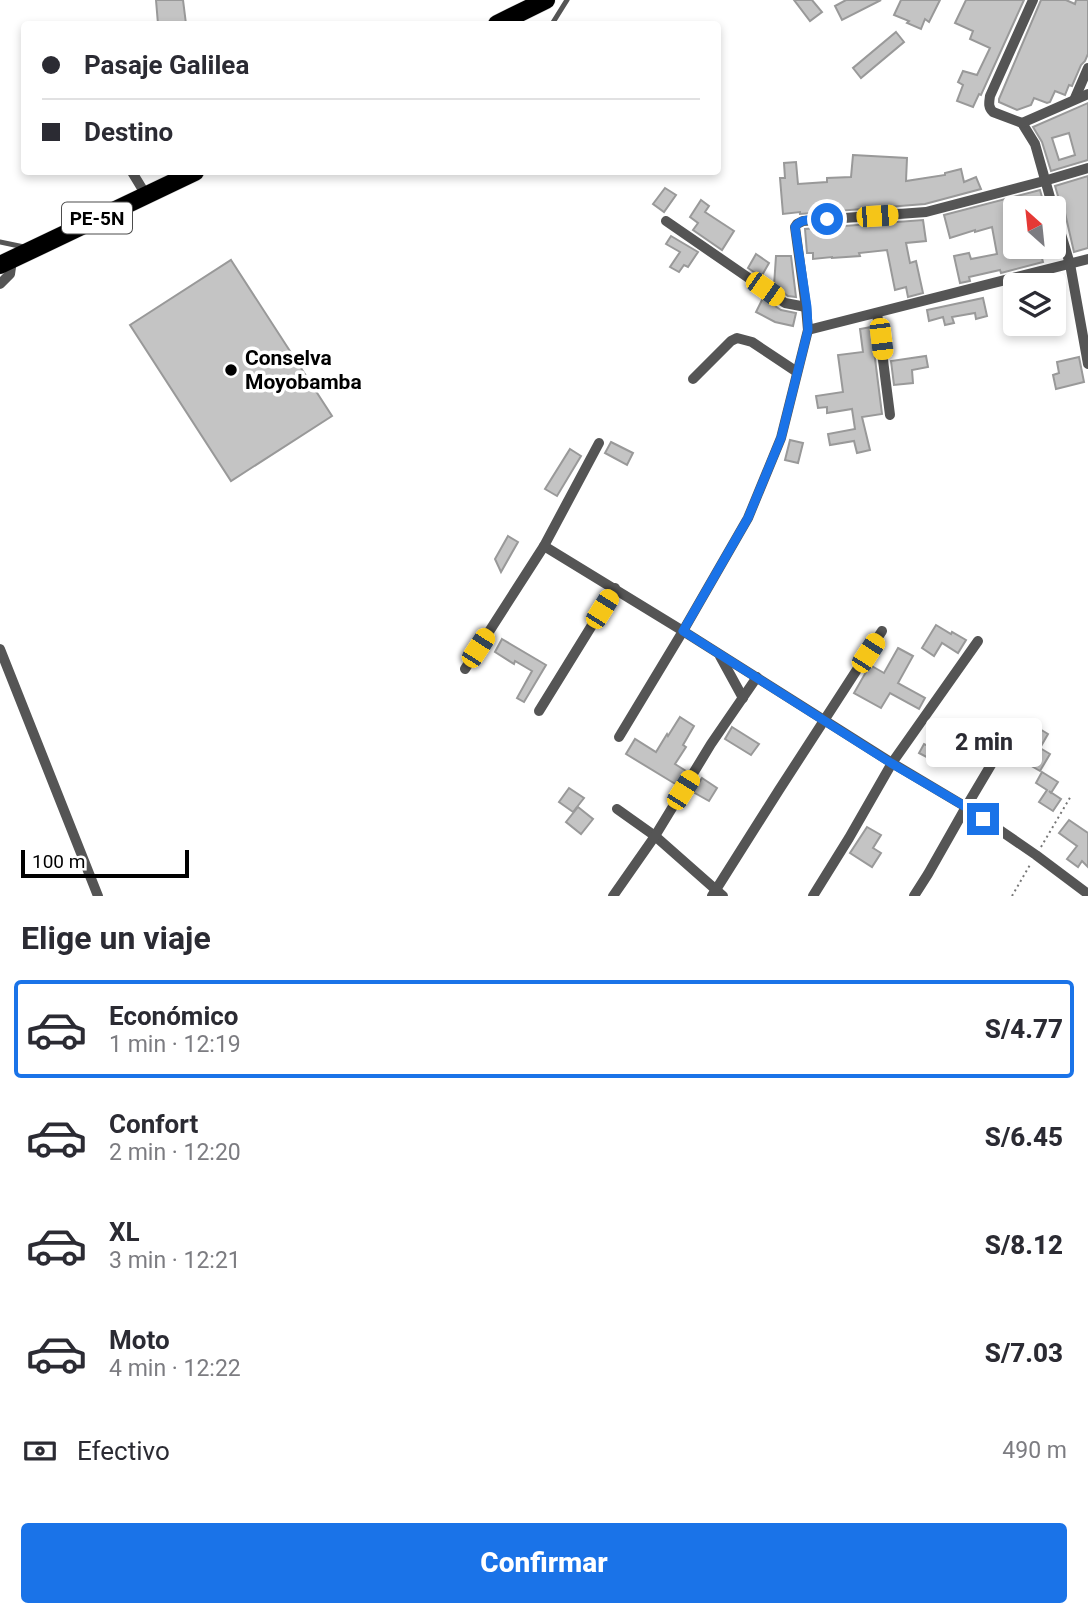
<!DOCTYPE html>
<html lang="es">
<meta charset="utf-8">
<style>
body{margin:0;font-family:Roboto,sans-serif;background:#f2f2f3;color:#2b2b33;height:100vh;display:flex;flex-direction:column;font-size:26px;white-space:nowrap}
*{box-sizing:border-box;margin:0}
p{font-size:23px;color:#7c7c81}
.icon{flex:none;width:38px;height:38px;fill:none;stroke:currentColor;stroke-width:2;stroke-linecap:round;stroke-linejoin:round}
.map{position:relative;height:896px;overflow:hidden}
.sheet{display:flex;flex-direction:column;background:#fff;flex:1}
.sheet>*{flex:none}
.hud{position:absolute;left:21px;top:21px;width:700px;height:154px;border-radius:7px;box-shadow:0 4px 10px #0003;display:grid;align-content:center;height:154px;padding:0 21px;background:#fff}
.needle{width:46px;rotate:333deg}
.controls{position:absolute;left:1003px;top:196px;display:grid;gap:14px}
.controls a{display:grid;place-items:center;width:63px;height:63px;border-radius:7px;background:#fff;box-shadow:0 4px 10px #0003;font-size:35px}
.scale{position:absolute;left:21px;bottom:18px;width:168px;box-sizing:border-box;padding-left:7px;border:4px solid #000;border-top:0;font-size:19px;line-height:24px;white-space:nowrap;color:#000;-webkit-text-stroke:5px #fff;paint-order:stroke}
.end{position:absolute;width:32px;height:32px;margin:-16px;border:9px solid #1a73e8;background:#fff;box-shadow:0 0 0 4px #fff}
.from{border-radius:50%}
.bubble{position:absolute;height:49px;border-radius:7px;background:#fff;box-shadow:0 4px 10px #0003;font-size:23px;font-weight:800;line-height:49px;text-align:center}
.car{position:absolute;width:21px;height:42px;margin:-21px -10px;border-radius:9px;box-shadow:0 0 5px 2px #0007;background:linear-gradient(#f5c518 24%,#345 0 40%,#f5c518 0 76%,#345 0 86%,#f5c518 0)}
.hud b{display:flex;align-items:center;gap:24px;height:66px;font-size:26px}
.hud b+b{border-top:2px solid #e1e1e2}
.hud i{width:18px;height:18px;background:#2b2b33}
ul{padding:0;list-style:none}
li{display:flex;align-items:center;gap:21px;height:98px;margin:0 14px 10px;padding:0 7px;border:4px solid transparent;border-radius:7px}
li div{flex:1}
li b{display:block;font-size:26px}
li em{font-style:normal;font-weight:800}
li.on{border-color:#1a73e8}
li>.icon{width:63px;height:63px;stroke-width:1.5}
h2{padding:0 21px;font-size:32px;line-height:84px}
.pay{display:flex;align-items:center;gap:18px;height:77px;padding:0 21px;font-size:26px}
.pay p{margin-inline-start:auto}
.primary-button{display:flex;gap:14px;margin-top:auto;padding:14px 21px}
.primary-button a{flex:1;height:80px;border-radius:7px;background:#1a73e8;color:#fff;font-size:28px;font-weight:800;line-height:80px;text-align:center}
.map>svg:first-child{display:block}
</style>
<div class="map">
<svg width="1088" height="896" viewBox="0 0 1088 896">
<rect width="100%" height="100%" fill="#fff"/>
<g fill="#c4c4c4" stroke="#999" stroke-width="2" fill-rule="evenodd">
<path d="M156,0H183L186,24H158Z"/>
<path d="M794,0H812L822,12L810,21Z"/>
<path d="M846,0H881L842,20L835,6Z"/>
<path d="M901,0H940L929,22L925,19L921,29L907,23L909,21L894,15Z"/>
<path d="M966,0H1024L981,95L979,94L973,107L957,101L963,85L958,82L963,71L977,75L990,48L970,39L973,31L955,23Z"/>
<path d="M1041,0H1066L1075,4L1076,0H1088V54L1085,61L1081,65L1072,86L1069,85L1065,95L1055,91L1050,102L1047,103L1034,98L1031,105L1017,110L999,102V99Z"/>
<path d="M896,32L904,42L861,78L853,68Z"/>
<path d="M1088,103V160L1051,171L1042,142L1033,127ZM1069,133L1075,155L1059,160L1052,138Z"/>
<path d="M853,155L907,158L906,181L945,175V173L961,169L964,182L976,177L981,189L925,204L800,214V212L783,214L780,178H785L784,163L796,162L798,184L827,182V178L851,177Z"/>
<path d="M1088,176V248L1074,252L1065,213H1063L1055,186Z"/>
<path d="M665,188L676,195L664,212L653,204Z"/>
<path d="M1040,190L1045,208H1015V247H1039L1043,262L1001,273L1000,270L969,277L970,281L960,283L954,256L969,253L971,259L997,254L992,227L975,232V230L950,238L944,215Z"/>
<path d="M701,200L709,206L705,212L734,231L722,250L693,230L698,223L690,217Z"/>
<path d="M923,220L926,241L906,243L910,263L916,261L923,293L908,297L906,287L895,290L887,250L859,253L860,256L832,258V257L813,259V253H807L805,229Z"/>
<path d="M671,236L698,252L688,267L684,265L679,272L670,267L680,252L666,244Z"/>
<path d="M756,254L769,263L761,277L748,268Z"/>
<path d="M776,256H791L796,297L788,296L774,286Z"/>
<path d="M231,260L332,416L231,481L130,325Z"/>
<path d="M763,298L781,310L796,313L793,326L775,322L756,312Z"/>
<path d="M983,298L987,316L976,319L975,313L952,317L954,323L945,325L943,317L929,321L927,310Z"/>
<path d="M871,327L882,414L862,417L870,450L857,453L854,441L830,445L828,434L855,429L852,409L827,413V407L818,408L816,396L843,392L838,355L863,352L860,329Z"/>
<path d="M926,356L928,367L912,370L913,383L894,385L891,361Z"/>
<path d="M1079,357L1084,382L1056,389L1053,375L1059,373L1057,362Z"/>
<path d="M790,440L803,443L798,463L785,460Z"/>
<path d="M611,442L633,453L627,465L605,453Z"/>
<path d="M570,449L581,456L557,496L545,489Z"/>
<path d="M508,536L518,542L501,572L495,559Z"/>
<path d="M936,625L951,634L952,632L966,640L958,653L942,643L934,656L922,648Z"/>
<path d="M502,639L546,665L524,702L517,698L532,671L515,661L514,664L495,652Z"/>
<path d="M898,648L913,656L898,683L925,698L919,709L890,693L881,708L854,693L870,665L884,673Z"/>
<path d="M680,717L694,726L683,745L686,747L675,764L686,771L677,785L626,754L635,739L656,752L667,734L668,736Z"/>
<path d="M1030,723L1048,734L1040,748L1050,754L1040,771L1023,761L1029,751L1023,747L1027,740L1022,737Z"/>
<path d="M944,725L957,733L948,747L943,743L934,761L919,753L924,744L930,747Z"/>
<path d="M732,727L759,744L751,755L725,739Z"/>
<path d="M1042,772L1058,782L1051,793L1049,791L1061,799L1053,811L1039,802L1047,790L1036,783Z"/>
<path d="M702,778L717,788L709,801L693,792Z"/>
<path d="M569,788L584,798L573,812L559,802Z"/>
<path d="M578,807L593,819L581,834L566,822Z"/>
<path d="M1069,820L1088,833V867L1082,861L1078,867L1067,859L1077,846L1059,833Z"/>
<path d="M867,827L881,835L873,848L881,853L872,867L850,853Z"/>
</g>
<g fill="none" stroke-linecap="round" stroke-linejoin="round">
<g stroke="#dbdbdb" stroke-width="19">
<g id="trunk">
<path d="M497,24L546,0"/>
<path d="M0,265L195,172"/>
</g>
</g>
<g stroke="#777" stroke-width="2" stroke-dasharray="2 3.5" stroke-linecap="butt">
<path d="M1041,847L1071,796"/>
<path d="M1012,896L1031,863"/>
</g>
<g stroke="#555" stroke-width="5">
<path d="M552,24L567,0"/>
<path d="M0,242L24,247"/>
</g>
<g stroke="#555" stroke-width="10">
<path d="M1033,0L990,96C989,103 988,107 993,112L1022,123L1035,144L1053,208"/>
<path d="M1075,98L1088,68"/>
<path d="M1022,123L1088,94"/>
<path d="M1088,168L1044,181L926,212L803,221L797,224L795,227L806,307L808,330L781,438L748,518L683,631L892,763L966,807L1036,855L1088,894"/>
<path d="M132,172L146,195"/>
<path d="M1054,211L1070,264L1088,364"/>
<path d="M666,221L785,303L806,307"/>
<path d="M0,284L10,274L12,260"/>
<path d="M877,313L890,415"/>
<path d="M808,330L1088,259"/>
<path d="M693,379L731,341L737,338L752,342L797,372"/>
<path d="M544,546L683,631L619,737"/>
<path d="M0,649L98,896"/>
<path d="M720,656L743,698"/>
<path d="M465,669L544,546L599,443"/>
<path d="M539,711L615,588"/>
<path d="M617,809L655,836L723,896"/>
<path d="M613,896L655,836L711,744L757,677"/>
<path d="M712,896L779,790L882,631"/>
<path d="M813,896L849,838L892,763L978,641"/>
<path d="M914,896L928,874L966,807L1004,743"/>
</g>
<use href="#trunk" stroke="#000" stroke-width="18"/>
</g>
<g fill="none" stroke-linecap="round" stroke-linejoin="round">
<path stroke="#1a73e8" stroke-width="9" d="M827,219C816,220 801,217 795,227L807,307L808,330L781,438L748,518L683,631L891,763L966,807L983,819"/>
</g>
<circle fill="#000" stroke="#fff" stroke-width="2.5" cx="231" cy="370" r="7"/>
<g text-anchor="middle" stroke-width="7" stroke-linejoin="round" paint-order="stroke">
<rect fill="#fff" stroke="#4c4c4c" stroke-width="2" x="62" y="202.5" width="70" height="31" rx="5"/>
<g font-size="19" font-weight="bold" fill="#000">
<text x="97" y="225">PE-5N</text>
</g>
<g font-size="21" font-weight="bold" fill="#000" stroke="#fff" text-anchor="start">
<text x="245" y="365">Conselva<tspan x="245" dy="24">Moyobamba</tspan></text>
</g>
</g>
</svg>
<div class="controls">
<a><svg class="needle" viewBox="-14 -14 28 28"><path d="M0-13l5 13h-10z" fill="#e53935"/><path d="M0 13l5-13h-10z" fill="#7c7c81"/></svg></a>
<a><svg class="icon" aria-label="layers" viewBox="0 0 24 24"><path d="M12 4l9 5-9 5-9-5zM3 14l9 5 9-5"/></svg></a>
</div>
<div class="scale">100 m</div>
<i class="end from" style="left:827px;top:219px"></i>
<i class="end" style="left:983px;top:819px"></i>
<div class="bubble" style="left:926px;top:718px;width:116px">2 min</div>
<i class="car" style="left:877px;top:216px;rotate:86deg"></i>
<i class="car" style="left:765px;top:289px;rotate:125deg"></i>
<i class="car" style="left:881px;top:339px;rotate:173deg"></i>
<i class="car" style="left:602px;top:609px;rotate:32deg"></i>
<i class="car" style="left:478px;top:648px;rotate:33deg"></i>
<i class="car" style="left:868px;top:653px;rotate:33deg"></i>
<i class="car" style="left:683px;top:790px;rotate:32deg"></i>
<div class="hud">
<b><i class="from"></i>Pasaje Galilea</b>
<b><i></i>Destino</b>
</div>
</div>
<section class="sheet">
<h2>Elige un viaje</h2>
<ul>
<li class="on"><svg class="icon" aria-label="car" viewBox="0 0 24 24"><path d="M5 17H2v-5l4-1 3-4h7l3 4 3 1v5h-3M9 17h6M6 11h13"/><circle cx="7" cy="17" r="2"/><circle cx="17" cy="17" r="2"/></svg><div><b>Económico</b><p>1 min · 12:19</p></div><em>S/4.77</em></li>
<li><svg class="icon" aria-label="car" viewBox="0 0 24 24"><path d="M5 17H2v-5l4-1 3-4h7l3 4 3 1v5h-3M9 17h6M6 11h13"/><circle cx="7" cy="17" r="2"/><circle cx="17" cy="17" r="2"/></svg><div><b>Confort</b><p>2 min · 12:20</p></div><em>S/6.45</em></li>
<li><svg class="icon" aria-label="car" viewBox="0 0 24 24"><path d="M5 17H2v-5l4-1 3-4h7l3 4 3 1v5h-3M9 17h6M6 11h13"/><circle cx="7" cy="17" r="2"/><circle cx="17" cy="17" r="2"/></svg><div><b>XL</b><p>3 min · 12:21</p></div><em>S/8.12</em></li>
<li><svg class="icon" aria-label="car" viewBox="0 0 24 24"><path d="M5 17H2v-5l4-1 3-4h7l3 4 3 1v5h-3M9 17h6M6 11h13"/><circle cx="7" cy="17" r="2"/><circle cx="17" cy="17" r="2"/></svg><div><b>Moto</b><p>4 min · 12:22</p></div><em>S/7.03</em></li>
</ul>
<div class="pay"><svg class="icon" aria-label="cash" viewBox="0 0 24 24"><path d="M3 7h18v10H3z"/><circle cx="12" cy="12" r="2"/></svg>Efectivo<p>490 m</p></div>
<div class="primary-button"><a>Confirmar</a></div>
</section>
